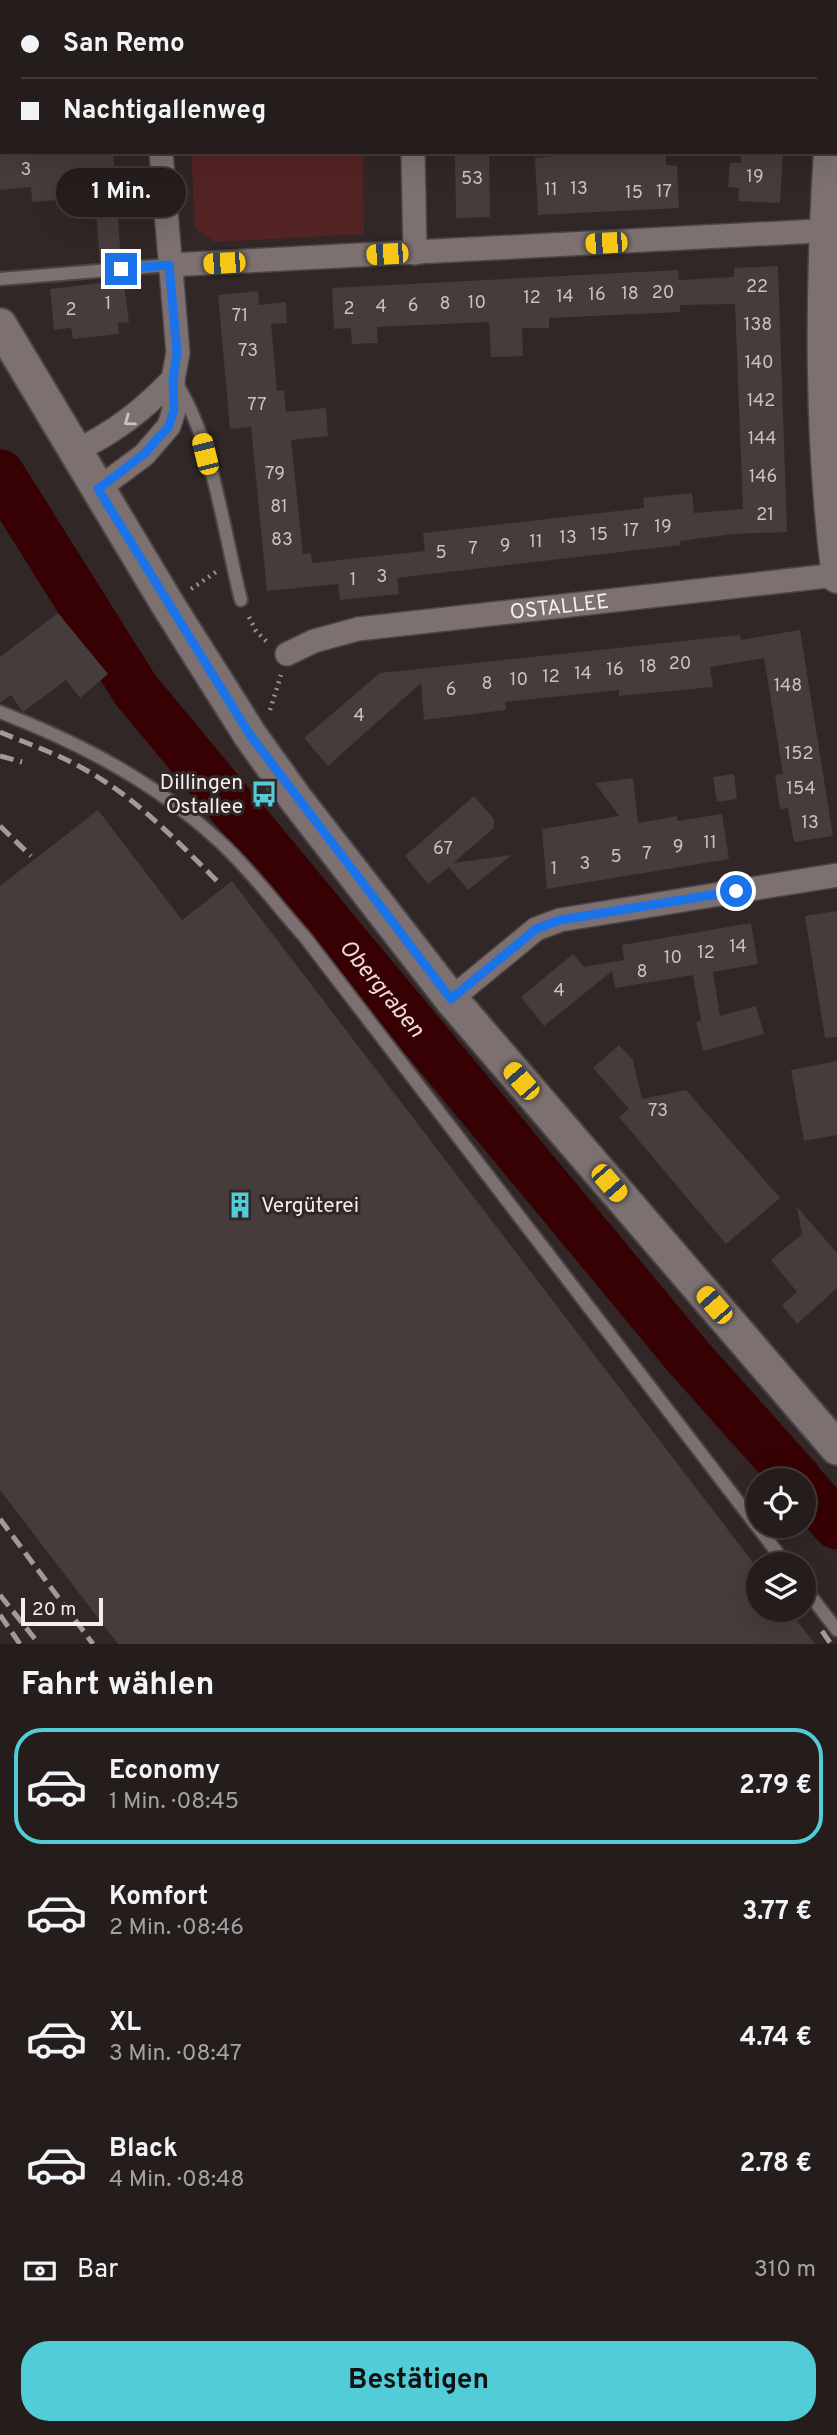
<!DOCTYPE html>
<html lang="de">
<meta charset="utf-8">
<style>
body{margin:0;font-family:Overpass,sans-serif;background:#2c2625;color:#f1f3f6;height:100vh;display:flex;flex-direction:column;font-size:26px;white-space:nowrap}
*{box-sizing:border-box;margin:0}
p{font-size:23px;color:#a3a2a3}
.icon{flex:none;width:38px;height:38px;fill:none;stroke:currentColor;stroke-width:2;stroke-linecap:round;stroke-linejoin:round}
.map{position:relative;height:1644px;overflow:hidden}
.sheet{display:flex;flex-direction:column;background:#241d1c;flex:1}
.sheet>*{flex:none}
.hud{position:absolute;left:0px;top:0px;width:838px;height:154px;box-shadow:0 7px 28px #0002,0 0 0 2px #413b3b;display:grid;align-content:center;height:154px;padding:0 21px;background:#241d1c}
.buttons{position:absolute;left:746px;top:1468px;display:grid;gap:14px}
.buttons a{display:grid;place-items:center;width:70px;height:70px;border-radius:50%;background:#241d1c;box-shadow:0 7px 28px #0002,0 0 0 2px #413b3b;font-size:35px}
.scale{position:absolute;left:21px;bottom:18px;width:82px;box-sizing:border-box;padding-left:7px;border:4px solid #f5eeee;border-top:0;font-size:19px;line-height:24px;white-space:nowrap;color:#f5eeee;-webkit-text-stroke:5px #302726;paint-order:stroke}
.end{position:absolute;width:32px;height:32px;margin:-16px;border:9px solid #1a73e8;background:#fff;box-shadow:0 0 0 4px #fff}
.from{border-radius:50%}
.bubble{position:absolute;height:49px;border-radius:24px;background:#241d1c;box-shadow:0 7px 28px #0002,0 0 0 2px #413b3b;font-size:23px;font-weight:700;line-height:49px;text-align:center}
.car{position:absolute;width:21px;height:42px;margin:-21px -10px;border-radius:9px;box-shadow:0 0 5px 2px #0007;background:linear-gradient(#f5c518 24%,#345 0 40%,#f5c518 0 76%,#345 0 86%,#f5c518 0)}
.hud b{display:flex;align-items:center;gap:24px;height:66px;font-size:26px}
.hud b+b{border-top:2px solid #413b3b}
.hud i{width:18px;height:18px;background:#f1f3f6}
ul{padding:0;list-style:none}
li{display:flex;align-items:center;gap:21px;height:116px;margin:0 14px 10px;padding:0 7px;border:4px solid transparent;border-radius:28px}
li div{flex:1}
li b{display:block;font-size:26px}
li em{font-style:normal;font-weight:700}
li.on{border-color:#52ccd6}
li>.icon{width:63px;height:63px;stroke-width:1.5}
h2{padding:0 21px;font-size:32px;line-height:84px}
.pay{display:flex;align-items:center;gap:18px;height:77px;padding:0 21px;font-size:26px}
.pay p{margin-inline-start:auto}
.cta{display:flex;gap:14px;margin-top:auto;padding:14px 21px}
.cta a{flex:1;height:80px;border-radius:28px;background:#52ccd6;color:#111;font-size:28px;font-weight:700;line-height:80px;text-align:center}
.map>svg:first-child{display:block}
</style>
<div class="map">
<svg width="837" height="1644" viewBox="0 0 837 1644">
<rect width="100%" height="100%" fill="#302726"/>
<g fill="#532423">
<rect x="184" y="0" width="177" height="2"/>
<path d="M191,152H363L364,234L215,242L195,228Z"/>
</g>
<g fill="none" stroke-linecap="round" stroke-linejoin="round">
<g stroke="#370003" stroke-width="49">
<path id="s1" d="M0,474L135,689L689,1358L798,1480"/>
<path d="M803,1487L837,1525"/>
</g>
</g>
<g fill="#463c3b">
<path d="M0,152H113L121,260L100,262L95,197L32,202L31,187L0,190Z"/>
<path d="M455,152H489L490,217L456,218Z"/>
<path d="M592,152H666V165L677,166L679,208L538,215L535,158Z"/>
<path d="M741,152H783L780,203L738,201L739,188L728,187L730,163H741Z"/>
<path d="M778,266L787,532L734,534L680,541L681,545L397,578L399,594L340,600L338,584L267,591L251,427L230,429L218,295L258,291L259,305L286,302L287,323L271,324L277,391L284,390L286,412L326,408L328,436L291,440L303,554L311,553L312,563L425,551L423,533L644,508L643,498L692,493L694,513L743,509L735,304L680,305V312L549,318V328H522L523,356L491,357L489,322L377,327L378,343L352,344L351,328L334,329L332,288L678,270L679,280L734,277V268Z"/>
<path d="M123,278L129,322L118,323L119,334L73,339L71,328L54,330L50,289L101,283V279Z"/>
<path d="M58,613L108,674L80,698L66,680L23,712L11,695L0,703V657Z"/>
<path d="M800,630L833,836L794,842L788,808L780,809L775,775L783,774L764,658L710,667L713,687L619,696V690L505,702L506,710L424,720L421,683L328,766L304,738L380,673L740,635L741,640Z"/>
<path d="M734,774L737,799L717,802L713,777Z"/>
<path d="M633,778L638,823L677,816V821L722,814L729,859L547,889L542,829L619,816L595,783Z"/>
<path d="M474,796L494,819V828L453,863L512,855L468,890L449,867L428,884L405,856Z"/>
<path d="M98,810L182,920L232,881L758,1569V1610H789L815,1644H118L0,1490V886Z"/>
<path d="M837,911V1037L825,1038L805,916Z"/>
<path d="M751,923L758,964L713,972L720,1016L756,1006L764,1034L703,1051L696,1022L701,1021L693,975L615,988L612,971L544,1026L521,997L573,954L584,967L624,960L622,945Z"/>
<path d="M619,1045L633,1060L642,1099L686,1090L780,1198L726,1244L619,1117L629,1109L593,1068Z"/>
<path d="M837,1061V1135L804,1141L791,1070Z"/>
<path d="M797,1207L837,1253V1288L797,1324L782,1305L797,1292L771,1260L802,1234Z"/>
</g>
<g fill="none" stroke-linecap="round" stroke-linejoin="round">
<g stroke="#4d4545" stroke-width="16">
<g id="service">
<path d="M0,137H2"/>
<path d="M0,279L169,265"/>
<path d="M175,382C211,432 225,538 241,600"/>
<path d="M0,712C80,743 155,782 219,841C250,869 276,905 304,936L786,1564"/>
<path d="M803,1586L837,1630"/>
</g>
</g>
<g stroke="#4d4545" stroke-width="26">
<g id="minor">
<path d="M150,0V2"/>
<path d="M410,0V2"/>
<path d="M413,152L415,253"/>
<path d="M169,265L837,230"/>
<path d="M76,451C116,431 141,412 173,379"/>
<path d="M98,489L144,455L169,426L174,410L173,379L178,353L161,152"/>
<path id="s2" d="M287,654L314,641L358,629L837,575"/>
<path d="M451,999L536,929L560,920L837,875"/>
</g>
</g>
<g stroke="#4d4545" stroke-width="33">
<g id="tertiary">
<path d="M836,36L837,28"/>
<path d="M829,152C820,294 819,436 837,578"/>
</g>
</g>
<g stroke="#4d4545" stroke-width="37">
<path id="secondary" d="M0,325L168,605L250,735L295,798L451,999L837,1448"/>
</g>
<g stroke="#989190" stroke-width="4.5" stroke-dasharray="2 5" stroke-linecap="butt">
<path d="M191,589L216,572"/>
<path d="M249,617L256,631L268,643"/>
<path d="M270,710L281,675"/>
</g>
<use href="#service" stroke="#7c7170" stroke-width="12"/>
<use href="#minor" stroke="#7c7170" stroke-width="23"/>
<use href="#tertiary" stroke="#7c7170" stroke-width="30"/>
<use href="#secondary" stroke="#7c7170" stroke-width="33"/>
<g stroke="#a29a9a" stroke-width="5" stroke-dasharray="14 7" stroke-linecap="butt">
<path d="M0,732C28,744 58,754 84,769C137,798 178,842 220,884"/>
<path d="M0,756L22,762"/>
<path d="M0,826L31,856"/>
<path d="M0,1519L93,1644"/>
<path d="M0,1595L39,1644"/>
<path d="M0,1615L20,1644"/>
<path d="M822,1631L831,1644"/>
</g>
</g>
<defs><path id="oneway-chevron" d="M-2-3.5L2.5 0L-2 3.5" fill="none" stroke-width="1.6" stroke-linecap="round" stroke-linejoin="round" transform="scale(1.75)"/></defs>
<use stroke="#cbc2c2" href="#oneway-chevron" transform="translate(129 421) rotate(144)"/>
<g fill="none" stroke-linecap="round" stroke-linejoin="round">
<path stroke="#1a73e8" stroke-width="9" d="M121,269L169,265L177,353L173,379L174,410L169,426L144,454L98,489L250,735L451,999L536,929L560,920L736,891"/>
</g>
<defs>
<g id="bus-bare" transform="scale(2.1)"><path d="M-5-6H5V4H4V6H2V4H-2V6H-4V4H-5ZM-3.5-4V0h7V-4ZM-3.5 1.2v1.5H-2V1.2ZM2 1.2v1.5H3.5V1.2Z" fill="#52ccd6" stroke="#302726" stroke-width="2.5" paint-order="stroke"/></g>
<g id="building-bare" transform="scale(2.1)"><path d="M-4-6H4V6H1V3H-1V6H-4ZM-2.5-4.3h1.7v1.8h-1.7ZM.8-4.3h1.7v1.8H.8ZM-2.5-1h1.7V.8h-1.7ZM.8-1h1.7V.8H.8Z" fill="#52ccd6" stroke="#302726" stroke-width="2.5" paint-order="stroke"/></g>
</defs>
<g fill-rule="evenodd">
<use href="#bus-bare" x="264" y="794"/>
<use href="#building-bare" x="240" y="1205"/>
</g>
<g text-anchor="middle" stroke-width="6" stroke-linejoin="round" paint-order="stroke">
<g font-size="18" fill="#c9c2c1">
<text x="26" y="175">3</text>
<text x="755" y="182">19</text>
<text x="472" y="184">53</text>
<text x="579" y="194">13</text>
<text x="551" y="195">11</text>
<text x="664" y="197">17</text>
<text x="634" y="198">15</text>
<text x="757" y="292">22</text>
<text x="663" y="298">20</text>
<text x="630" y="299">18</text>
<text x="597" y="300">16</text>
<text x="565" y="302">14</text>
<text x="532" y="303">12</text>
<text x="477" y="308">10</text>
<text x="108" y="309">1</text>
<text x="445" y="309">8</text>
<text x="413" y="311">6</text>
<text x="381" y="312">4</text>
<text x="349" y="314">2</text>
<text x="71" y="315">2</text>
<text x="240" y="321">71</text>
<text x="758" y="330">138</text>
<text x="248" y="356">73</text>
<text x="759" y="368">140</text>
<text x="761" y="406">142</text>
<text x="257" y="410">77</text>
<text x="762" y="444">144</text>
<text x="275" y="479">79</text>
<text x="763" y="482">146</text>
<text x="279" y="512">81</text>
<text x="765" y="520">21</text>
<text x="663" y="532">19</text>
<text x="631" y="536">17</text>
<text x="599" y="540">15</text>
<text x="568" y="543">13</text>
<text x="282" y="545">83</text>
<text x="536" y="547">11</text>
<text x="505" y="551">9</text>
<text x="473" y="554">7</text>
<text x="441" y="558">5</text>
<text x="382" y="582">3</text>
<text x="353" y="585">1</text>
<text x="680" y="669">20</text>
<text x="648" y="672">18</text>
<text x="615" y="675">16</text>
<text x="583" y="679">14</text>
<text x="551" y="682">12</text>
<text x="519" y="685">10</text>
<text x="487" y="689">8</text>
<text x="788" y="691">148</text>
<text x="451" y="695">6</text>
<text x="359" y="721">4</text>
<text x="799" y="759">152</text>
<text x="801" y="794">154</text>
<text x="810" y="828">13</text>
<text x="710" y="848">11</text>
<text x="678" y="852">9</text>
<text x="443" y="854">67</text>
<text x="647" y="859">7</text>
<text x="616" y="862">5</text>
<text x="585" y="869">3</text>
<text x="554" y="874">1</text>
<text x="738" y="952">14</text>
<text x="706" y="958">12</text>
<text x="673" y="963">10</text>
<text x="642" y="977">8</text>
<text x="559" y="996">4</text>
<text x="658" y="1116">73</text>
</g>
<g font-size="21" fill="#f5eeee" stroke="#302726">
<text dy="7" stroke="none"><textPath href="#s2" startOffset="278">OSTALLEE</textPath></text>
</g>
<g font-size="21" fill="#f5eeee" stroke="#302726" text-anchor="end">
<text x="243" y="789">Dillingen<tspan x="243" dy="24">Ostallee</tspan></text>
<text x="261" y="1212" text-anchor="start">Vergüterei</text>
</g>
<g font-size="23" font-style="italic" fill="#f1dbda" stroke="#302726">
<text dy="8" stroke="none"><textPath href="#s1" startOffset="642">Obergraben</textPath></text>
</g>
</g>
</svg>
<div class="buttons">
<a><svg class="icon" aria-label="locate" viewBox="0 0 24 24"><circle cx="12" cy="12" r="6"/><path d="M12 2v4M12 18v4M2 12h4M18 12h4"/></svg></a>
<a><svg class="icon" aria-label="layers" viewBox="0 0 24 24"><path d="M12 4l9 5-9 5-9-5zM3 14l9 5 9-5"/></svg></a>
</div>
<div class="scale">20 m</div>
<i class="end from" style="left:736px;top:891px"></i>
<i class="end" style="left:121px;top:269px"></i>
<div class="bubble" style="left:56px;top:168px;width:130px">1 Min.</div>
<i class="car" style="left:606px;top:243px;rotate:267deg"></i>
<i class="car" style="left:387px;top:254px;rotate:267deg"></i>
<i class="car" style="left:224px;top:263px;rotate:267deg"></i>
<i class="car" style="left:205px;top:454px;rotate:346deg"></i>
<i class="car" style="left:521px;top:1081px;rotate:319deg"></i>
<i class="car" style="left:609px;top:1183px;rotate:139deg"></i>
<i class="car" style="left:714px;top:1305px;rotate:319deg"></i>
<div class="hud">
<b><i class="from"></i>San Remo</b>
<b><i></i>Nachtigallenweg</b>
</div>
</div>
<section class="sheet">
<h2>Fahrt wählen</h2>
<ul>
<li class="on"><svg class="icon" aria-label="car" viewBox="0 0 24 24"><path d="M5 17H2v-5l4-1 3-4h7l3 4 3 1v5h-3M9 17h6M6 11h13"/><circle cx="7" cy="17" r="2"/><circle cx="17" cy="17" r="2"/></svg><div><b>Economy</b><p>1 Min. · 08:45</p></div><em>2.79 €</em></li>
<li><svg class="icon" aria-label="car" viewBox="0 0 24 24"><path d="M5 17H2v-5l4-1 3-4h7l3 4 3 1v5h-3M9 17h6M6 11h13"/><circle cx="7" cy="17" r="2"/><circle cx="17" cy="17" r="2"/></svg><div><b>Komfort</b><p>2 Min. · 08:46</p></div><em>3.77 €</em></li>
<li><svg class="icon" aria-label="car" viewBox="0 0 24 24"><path d="M5 17H2v-5l4-1 3-4h7l3 4 3 1v5h-3M9 17h6M6 11h13"/><circle cx="7" cy="17" r="2"/><circle cx="17" cy="17" r="2"/></svg><div><b>XL</b><p>3 Min. · 08:47</p></div><em>4.74 €</em></li>
<li><svg class="icon" aria-label="car" viewBox="0 0 24 24"><path d="M5 17H2v-5l4-1 3-4h7l3 4 3 1v5h-3M9 17h6M6 11h13"/><circle cx="7" cy="17" r="2"/><circle cx="17" cy="17" r="2"/></svg><div><b>Black</b><p>4 Min. · 08:48</p></div><em>2.78 €</em></li>
</ul>
<div class="pay"><svg class="icon" aria-label="cash" viewBox="0 0 24 24"><path d="M3 7h18v10H3z"/><circle cx="12" cy="12" r="2"/></svg>Bar<p>310 m</p></div>
<div class="cta"><a>Bestätigen</a></div>
</section>
